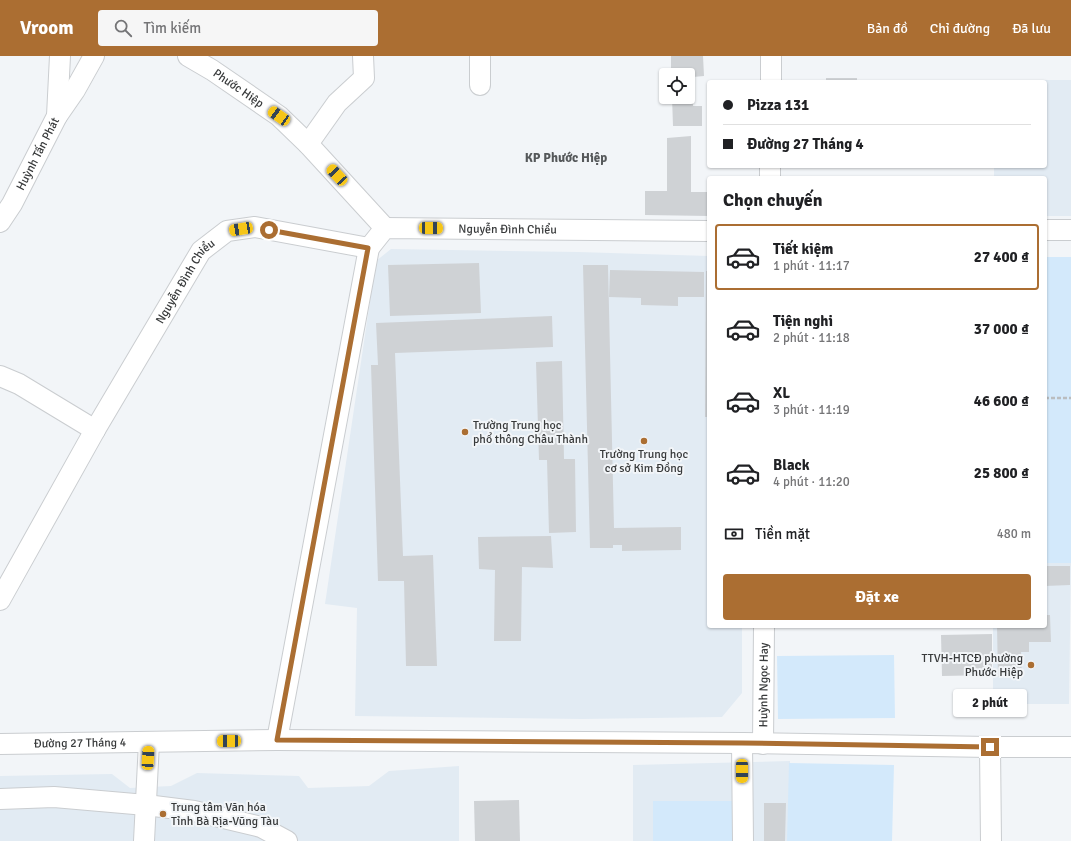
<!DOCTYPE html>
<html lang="vi">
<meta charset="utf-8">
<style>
body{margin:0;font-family:Signika,sans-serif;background:#f6f6f6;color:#202124;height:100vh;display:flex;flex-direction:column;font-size:15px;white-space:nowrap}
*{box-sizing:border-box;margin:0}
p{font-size:13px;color:#757577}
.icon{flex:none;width:22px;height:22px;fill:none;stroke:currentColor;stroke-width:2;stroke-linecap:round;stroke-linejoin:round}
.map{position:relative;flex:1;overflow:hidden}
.details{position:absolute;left:707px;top:120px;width:340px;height:452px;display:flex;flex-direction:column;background:#fff;border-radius:4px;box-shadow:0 1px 3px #0004}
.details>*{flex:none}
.banner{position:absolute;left:707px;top:24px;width:340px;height:88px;border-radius:4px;box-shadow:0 1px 3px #0004;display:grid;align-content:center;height:88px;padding:0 16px;background:#fff}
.buttons{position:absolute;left:659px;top:12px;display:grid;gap:8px}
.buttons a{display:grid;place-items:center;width:36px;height:36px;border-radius:4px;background:#fff;box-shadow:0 1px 3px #0004;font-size:20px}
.end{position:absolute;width:18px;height:18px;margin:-9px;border:5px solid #ab6e32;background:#fff;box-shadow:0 0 0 2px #fff}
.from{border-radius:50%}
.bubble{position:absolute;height:28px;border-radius:4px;background:#fff;box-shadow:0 1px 3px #0004;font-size:13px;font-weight:700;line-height:28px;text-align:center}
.car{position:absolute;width:12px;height:24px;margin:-12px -6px;border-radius:5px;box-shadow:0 0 3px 1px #0007;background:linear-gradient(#f5c518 24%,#345 0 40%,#f5c518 0 76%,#345 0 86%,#f5c518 0)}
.banner b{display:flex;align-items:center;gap:14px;height:38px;font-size:15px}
.banner b+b{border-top:1px solid #e0e0e0}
.banner i{width:10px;height:10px;background:#202124}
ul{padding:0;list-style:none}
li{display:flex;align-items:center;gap:12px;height:66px;margin:0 8px 6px;padding:0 8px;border:2px solid transparent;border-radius:4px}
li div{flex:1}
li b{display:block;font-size:15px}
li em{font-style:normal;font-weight:700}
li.selected{border-color:#ab6e32}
li>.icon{width:36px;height:36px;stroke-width:1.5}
h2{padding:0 16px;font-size:18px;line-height:48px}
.pay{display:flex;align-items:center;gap:10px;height:44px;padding:0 16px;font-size:15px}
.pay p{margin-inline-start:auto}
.primary-button{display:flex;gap:8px;margin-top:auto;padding:8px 16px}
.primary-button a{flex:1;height:46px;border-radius:4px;background:#ab6e32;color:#fff;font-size:16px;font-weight:700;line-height:46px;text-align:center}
header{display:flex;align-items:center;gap:24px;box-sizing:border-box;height:56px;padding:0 20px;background:#ab6e32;color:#fff}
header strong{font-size:19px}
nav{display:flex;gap:22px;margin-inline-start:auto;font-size:14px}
.search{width:280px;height:36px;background:#f6f6f6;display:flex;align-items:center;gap:10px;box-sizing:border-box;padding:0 14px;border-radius:4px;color:#757577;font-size:15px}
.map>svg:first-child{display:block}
</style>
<header>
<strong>Vroom</strong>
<div class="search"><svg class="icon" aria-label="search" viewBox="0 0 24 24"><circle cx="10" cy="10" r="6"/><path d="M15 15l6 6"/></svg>Tìm kiếm</div>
<nav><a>Bản đồ</a><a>Chỉ đường</a><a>Đã lưu</a></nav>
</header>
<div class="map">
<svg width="1071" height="785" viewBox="0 0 1071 785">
<rect width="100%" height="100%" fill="#f2f5f8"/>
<g fill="#e2ebf3">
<path d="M995,24H1071V160H1045V122H994V110H1045V26H995Z"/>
<path d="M391,193L578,196L709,200V570H742V637L722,661L582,663L355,660L357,552L325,548L376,205Z"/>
<path d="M1045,507H1071L1069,648H993V570H1045Z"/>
<path d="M790,705L788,785H633V709Z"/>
<path d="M459,710V785H0V720L112,718L130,732L171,730L197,717L299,720L308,732L369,730L389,715Z"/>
</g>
<g fill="#d3e9fb">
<rect x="1045" y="201" width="26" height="306"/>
<path d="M894,599L895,662L778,663L777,600Z"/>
<path d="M789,707L894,709L892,785H787Z"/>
<rect x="653" y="745" width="82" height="40"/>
</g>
<g fill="#cfd2d5">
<path d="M671,0H703L704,20L693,21V50H702V70H673L672,41H688V19H671Z"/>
<rect x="826" y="22" width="31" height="4"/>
<path d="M691,80V136H709V160L645,159V135H667V82Z"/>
<path d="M479,207L481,257L390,260L388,209Z"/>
<path d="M583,209H608L614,472L681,471V494L622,495V489H613V492H590Z"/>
<path d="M610,214L704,216V241H678V250L641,249V242L609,241Z"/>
<path d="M706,215H709V361H705Z"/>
<path d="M552,260L553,291L395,297L403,500L433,499L437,610H406L404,525H378L371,309H378L376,267Z"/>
<path d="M562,305L564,403H575L576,476L549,477L547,404H539L536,306Z"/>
<path d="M551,480L553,512L522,511L521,585H494L495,514L479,513L478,481Z"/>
<path d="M1045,510H1070V529L1045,530Z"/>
<path d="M1045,559H1050L1051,586H1029V596H1021L1022,620L998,621L997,570H1045Z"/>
<path d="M992,578V619L942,620L941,579Z"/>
<path d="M519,744L520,785H475L474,745Z"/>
<path d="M764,747H786L785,785H764Z"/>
</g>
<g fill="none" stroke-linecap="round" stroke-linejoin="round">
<g stroke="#cacdd0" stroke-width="22">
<g id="minor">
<path id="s1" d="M188,0L212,14L279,60L308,88L385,172"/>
<path d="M771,26V0"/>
<path d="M480,29V0"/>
<path d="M57,60L75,34L94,0"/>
<path d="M308,88L337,47L364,22L363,0"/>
<path d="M770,122V110"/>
<path id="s2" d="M0,166L12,148L57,60L60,0"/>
<path d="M1045,174H1071"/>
<path d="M0,320L19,328L95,374"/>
<path id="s3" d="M0,544L95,374L201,195L227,175L255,171L369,192L385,172L709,175"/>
<path d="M277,684L369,192"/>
<path d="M742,687L743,785"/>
<path id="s4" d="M0,688L277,684L742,687L990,691H1071"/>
<path id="s5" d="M763,688L764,570"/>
<path d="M990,691L991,785"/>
<path d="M0,743L54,741L146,749L194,755L261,771L287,785"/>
<path d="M144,785L149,686"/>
</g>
</g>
<path stroke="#babdbf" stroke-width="2.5" stroke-dasharray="4 2" stroke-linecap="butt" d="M1045,342H1071"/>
<use href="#minor" stroke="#fff" stroke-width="20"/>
</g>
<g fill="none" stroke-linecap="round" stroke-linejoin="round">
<path stroke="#ab6e32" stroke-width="5" d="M269,174L368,192L277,684L742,687L990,691"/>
</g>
<g fill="#ab6e32" stroke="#f2f5f8" stroke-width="1.5">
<circle cx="465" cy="376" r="4"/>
<circle cx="644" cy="385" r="4"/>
<circle cx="1031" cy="609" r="4"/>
<circle cx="163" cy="758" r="4"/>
</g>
<g text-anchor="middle" stroke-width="4" stroke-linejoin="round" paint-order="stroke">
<g font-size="12" fill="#383a3b" stroke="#f2f5f8">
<text dy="4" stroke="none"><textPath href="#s1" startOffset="60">Phước Hiệp</textPath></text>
<text dy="4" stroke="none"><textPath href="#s2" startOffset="78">Huỳnh Tấn Phát</textPath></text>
<text dy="4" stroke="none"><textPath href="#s3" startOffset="728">Nguyễn Đình Chiểu</textPath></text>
<text dy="4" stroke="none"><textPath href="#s3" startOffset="369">Nguyễn Đình Chiểu</textPath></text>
<text dy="4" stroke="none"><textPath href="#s5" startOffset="59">Huỳnh Ngọc Hay</textPath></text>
<text dy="4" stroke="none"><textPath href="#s4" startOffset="80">Đường 27 Tháng 4</textPath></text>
</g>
<g font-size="12" fill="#383a3b" stroke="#f2f5f8" text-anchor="start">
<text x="473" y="373">Trường Trung học<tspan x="473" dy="14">phổ thông Châu Thành</tspan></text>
<text x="644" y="402" text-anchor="middle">Trường Trung học<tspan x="644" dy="14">cơ sở Kim Đồng</tspan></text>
<text x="1023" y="606" text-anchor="end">TTVH-HTCĐ phường<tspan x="1023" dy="14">Phước Hiệp</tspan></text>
<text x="171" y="755">Trung tâm Văn hóa<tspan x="171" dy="14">Tỉnh Bà Rịa-Vũng Tàu</tspan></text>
</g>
<g font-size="13" font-weight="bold" fill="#55585a" stroke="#f2f5f8">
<text x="566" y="106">KP Phước Hiệp</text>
</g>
</g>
</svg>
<div class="buttons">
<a><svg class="icon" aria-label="locate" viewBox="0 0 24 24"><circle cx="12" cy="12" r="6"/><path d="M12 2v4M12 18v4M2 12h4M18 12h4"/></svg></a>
</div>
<i class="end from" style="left:269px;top:174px"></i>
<i class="end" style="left:990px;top:691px"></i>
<div class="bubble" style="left:953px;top:633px;width:74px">2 phút</div>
<i class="car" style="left:279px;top:60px;rotate:305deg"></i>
<i class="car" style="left:337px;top:119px;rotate:317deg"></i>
<i class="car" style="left:431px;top:172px;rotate:91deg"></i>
<i class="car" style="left:241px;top:173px;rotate:261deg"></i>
<i class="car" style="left:229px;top:685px;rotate:269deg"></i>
<i class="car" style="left:148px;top:702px;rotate:3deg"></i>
<i class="car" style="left:742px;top:715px;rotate:180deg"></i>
<div class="banner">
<b><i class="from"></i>Pizza 131</b>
<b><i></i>Đường 27 Tháng 4</b>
</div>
<section class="details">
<h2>Chọn chuyến</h2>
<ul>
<li class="selected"><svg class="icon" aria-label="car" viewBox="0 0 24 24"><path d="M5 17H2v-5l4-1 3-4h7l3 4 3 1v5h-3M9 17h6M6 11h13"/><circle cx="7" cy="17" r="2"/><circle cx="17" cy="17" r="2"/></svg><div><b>Tiết kiệm</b><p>1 phút · 11:17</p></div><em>27 400 ₫</em></li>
<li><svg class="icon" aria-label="car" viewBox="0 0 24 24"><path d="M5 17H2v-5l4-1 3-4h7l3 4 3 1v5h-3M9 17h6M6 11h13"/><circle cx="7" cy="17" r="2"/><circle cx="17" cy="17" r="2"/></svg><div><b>Tiện nghi</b><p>2 phút · 11:18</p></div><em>37 000 ₫</em></li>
<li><svg class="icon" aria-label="car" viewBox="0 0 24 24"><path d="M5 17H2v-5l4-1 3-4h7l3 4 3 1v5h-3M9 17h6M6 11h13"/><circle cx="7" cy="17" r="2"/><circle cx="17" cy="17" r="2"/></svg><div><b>XL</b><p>3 phút · 11:19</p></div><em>46 600 ₫</em></li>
<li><svg class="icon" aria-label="car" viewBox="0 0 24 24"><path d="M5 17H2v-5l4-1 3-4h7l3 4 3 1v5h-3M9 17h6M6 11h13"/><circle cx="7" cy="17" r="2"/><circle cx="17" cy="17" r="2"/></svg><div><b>Black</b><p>4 phút · 11:20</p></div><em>25 800 ₫</em></li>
</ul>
<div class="pay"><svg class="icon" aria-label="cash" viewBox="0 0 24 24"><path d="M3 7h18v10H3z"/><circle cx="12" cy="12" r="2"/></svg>Tiền mặt<p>480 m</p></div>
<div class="primary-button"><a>Đặt xe</a></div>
</section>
</div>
